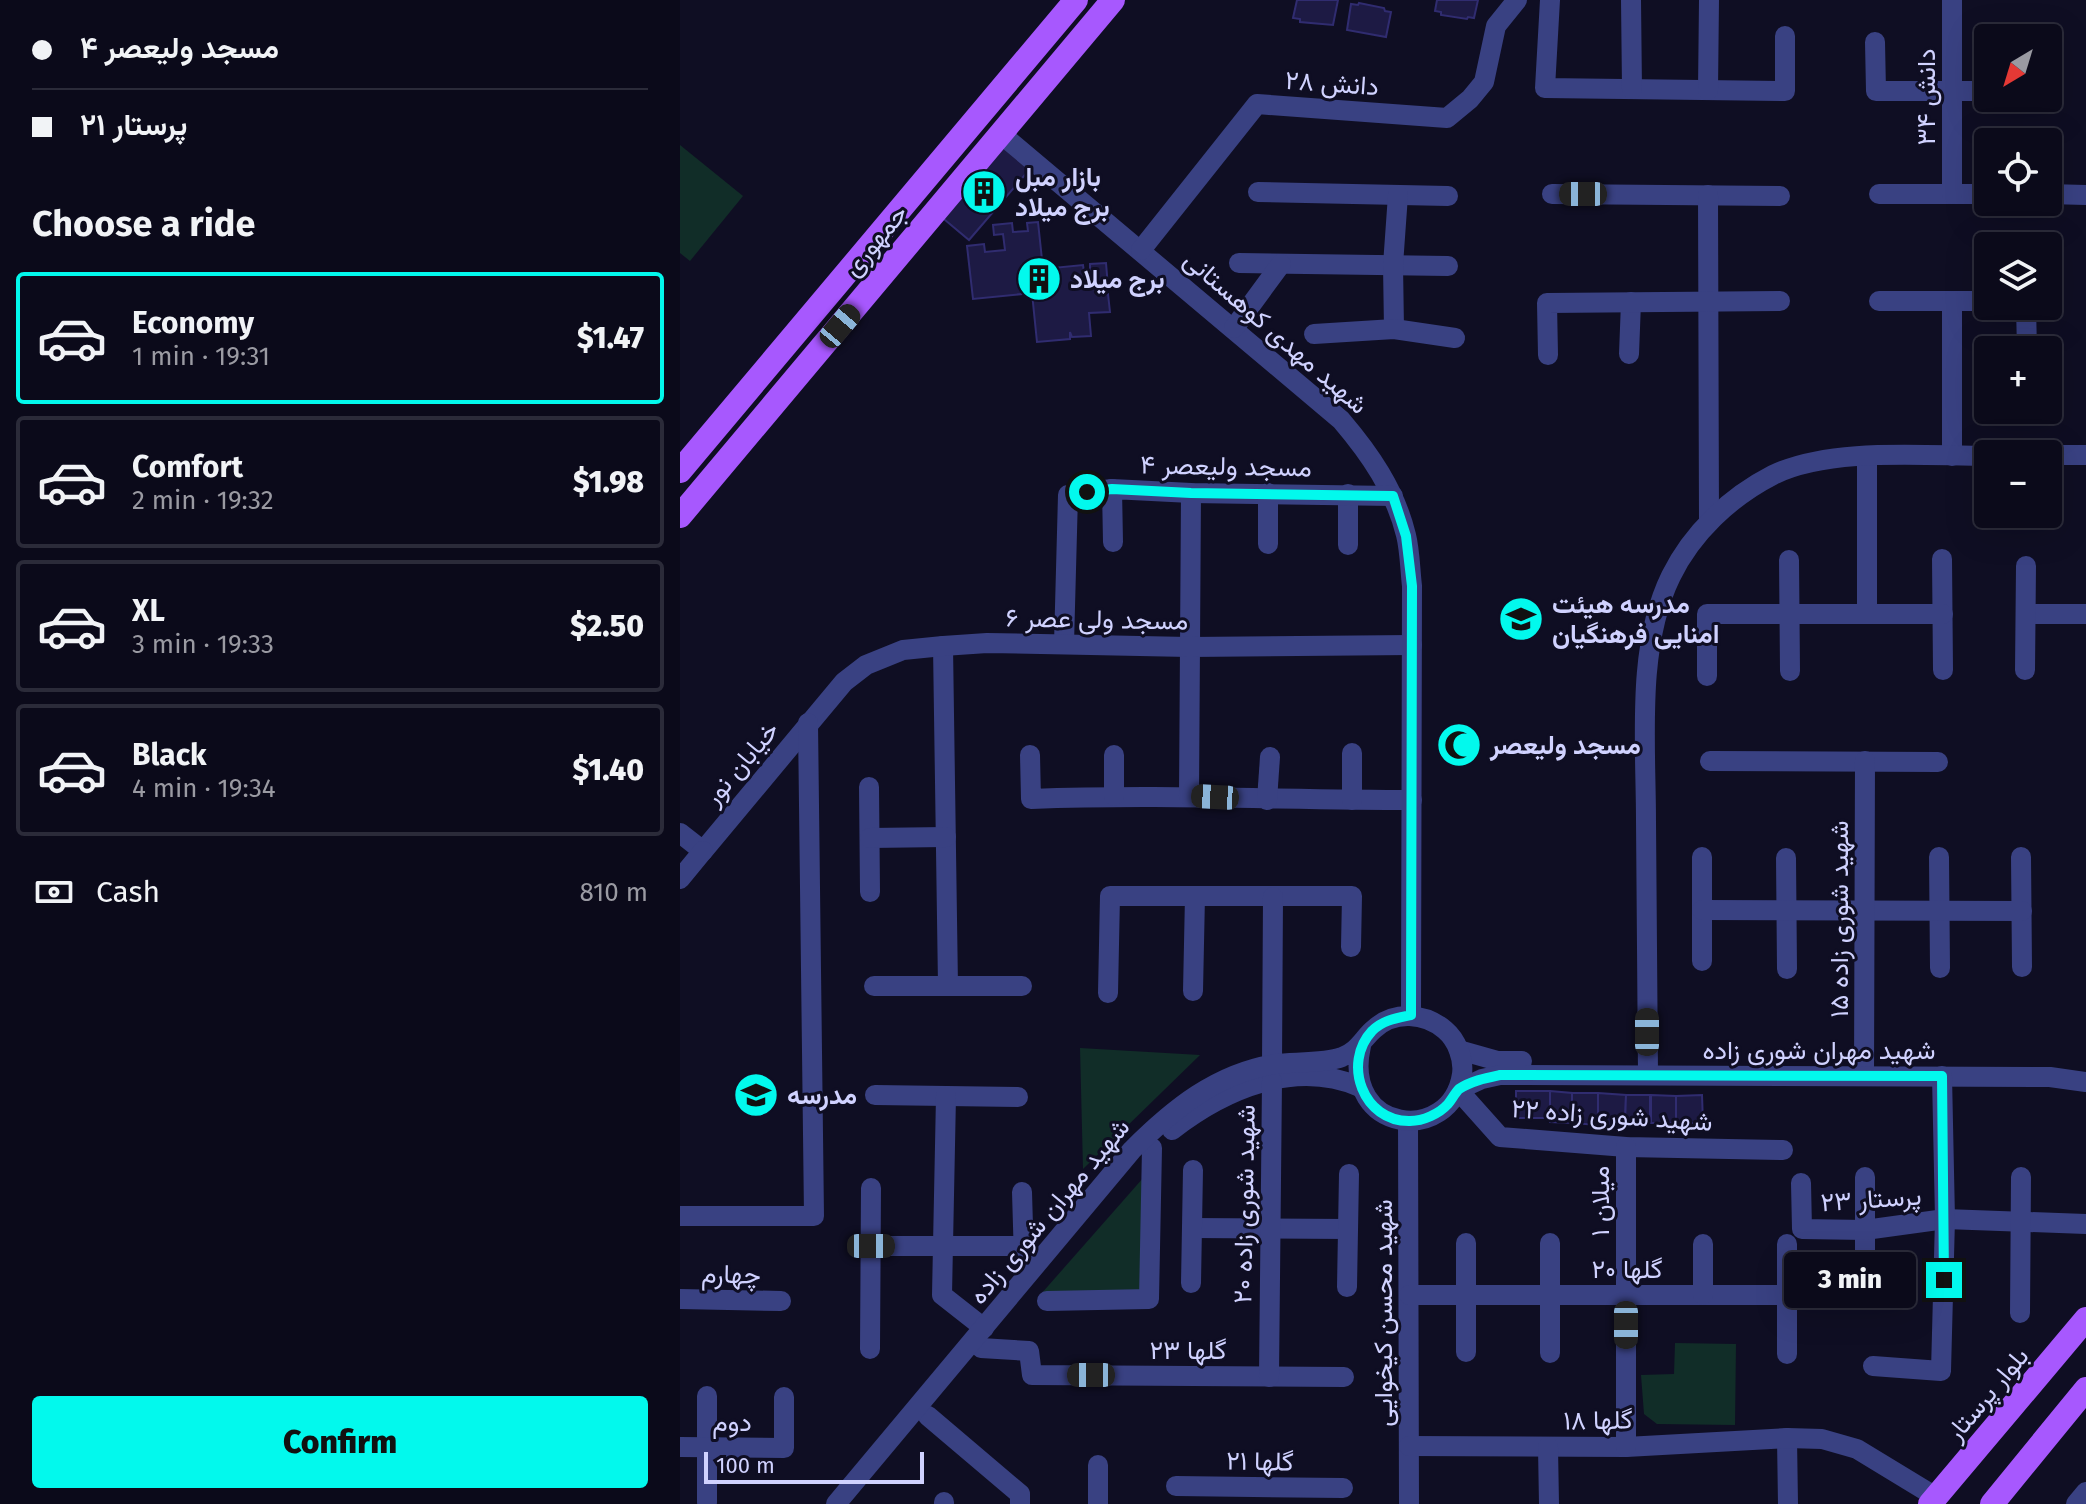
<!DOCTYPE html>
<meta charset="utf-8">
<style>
body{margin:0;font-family:"Fira Sans",Vazirmatn,sans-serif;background:#191827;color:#f1f3f6;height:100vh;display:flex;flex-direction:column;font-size:30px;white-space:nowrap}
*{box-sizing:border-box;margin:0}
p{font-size:26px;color:#9a9aa2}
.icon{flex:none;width:44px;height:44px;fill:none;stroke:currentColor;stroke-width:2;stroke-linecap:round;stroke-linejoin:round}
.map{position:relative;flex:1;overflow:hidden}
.side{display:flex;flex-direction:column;background:#0b0a1a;width:680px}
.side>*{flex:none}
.guide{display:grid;align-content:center;height:176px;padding:0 32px;background:#0b0a1a}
.needle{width:52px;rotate:218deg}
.fabs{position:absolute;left:1294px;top:24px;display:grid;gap:16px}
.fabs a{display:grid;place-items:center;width:88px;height:88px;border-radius:8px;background:#0b0a1a;box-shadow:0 8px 32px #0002,0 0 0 2px #2b2b39;font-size:40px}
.scale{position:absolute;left:24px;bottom:20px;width:220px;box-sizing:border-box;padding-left:8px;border:4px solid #d0d2ff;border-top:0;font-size:22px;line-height:28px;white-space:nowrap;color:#d0d2ff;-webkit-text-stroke:6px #0f0e23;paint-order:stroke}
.end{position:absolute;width:36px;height:36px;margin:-18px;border:10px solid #02f9ed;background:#111;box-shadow:0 0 0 4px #111}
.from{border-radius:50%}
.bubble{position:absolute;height:56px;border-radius:8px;background:#0b0a1a;box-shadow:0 8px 32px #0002,0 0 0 2px #2b2b39;font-size:26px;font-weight:800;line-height:56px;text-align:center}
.car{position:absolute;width:24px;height:48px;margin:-24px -12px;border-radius:10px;box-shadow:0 0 6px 2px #0007;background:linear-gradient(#222 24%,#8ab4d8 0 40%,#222 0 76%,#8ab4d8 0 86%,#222 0)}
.guide b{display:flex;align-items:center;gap:28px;height:76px;font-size:30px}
.guide b+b{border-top:2px solid #2b2b39}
.guide i{width:20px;height:20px;background:#f1f3f6}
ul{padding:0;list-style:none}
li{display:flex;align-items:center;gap:24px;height:132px;margin:0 16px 12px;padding:0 16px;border:4px solid #2b2b39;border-radius:8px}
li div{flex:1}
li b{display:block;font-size:30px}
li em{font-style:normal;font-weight:800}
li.current{border-color:#02f9ed}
li>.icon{width:72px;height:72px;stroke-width:1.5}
h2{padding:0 32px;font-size:36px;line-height:96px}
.pay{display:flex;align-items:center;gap:20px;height:88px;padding:0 32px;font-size:30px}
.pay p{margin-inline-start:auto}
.cta{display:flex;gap:16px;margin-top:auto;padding:16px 32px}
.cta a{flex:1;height:92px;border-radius:8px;background:#02f9ed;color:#111;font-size:32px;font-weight:800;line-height:92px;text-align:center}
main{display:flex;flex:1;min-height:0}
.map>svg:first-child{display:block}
</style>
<main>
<section class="side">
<div class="guide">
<b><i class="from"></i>مسجد ولیعصر ۴</b>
<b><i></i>پرستار ۲۱</b>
</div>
<h2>Choose a ride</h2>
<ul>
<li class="current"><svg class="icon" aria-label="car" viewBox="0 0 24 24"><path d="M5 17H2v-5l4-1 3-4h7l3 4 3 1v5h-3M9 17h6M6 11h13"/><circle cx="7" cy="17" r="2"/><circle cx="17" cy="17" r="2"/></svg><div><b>Economy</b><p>1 min · 19:31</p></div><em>$1.47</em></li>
<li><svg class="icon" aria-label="car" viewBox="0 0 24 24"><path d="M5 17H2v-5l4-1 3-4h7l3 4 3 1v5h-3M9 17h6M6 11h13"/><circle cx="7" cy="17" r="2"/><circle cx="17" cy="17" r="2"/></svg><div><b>Comfort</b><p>2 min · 19:32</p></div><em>$1.98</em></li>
<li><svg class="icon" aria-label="car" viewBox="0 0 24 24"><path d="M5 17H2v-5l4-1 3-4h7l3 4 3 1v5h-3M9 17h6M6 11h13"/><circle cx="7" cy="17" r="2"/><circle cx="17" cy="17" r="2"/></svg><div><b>XL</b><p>3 min · 19:33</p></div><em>$2.50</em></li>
<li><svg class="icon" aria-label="car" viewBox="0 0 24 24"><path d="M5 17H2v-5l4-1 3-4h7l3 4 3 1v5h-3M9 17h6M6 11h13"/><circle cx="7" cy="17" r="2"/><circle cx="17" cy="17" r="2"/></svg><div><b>Black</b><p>4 min · 19:34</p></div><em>$1.40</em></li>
</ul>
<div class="pay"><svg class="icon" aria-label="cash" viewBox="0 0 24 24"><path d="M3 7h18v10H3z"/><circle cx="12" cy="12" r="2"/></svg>Cash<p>810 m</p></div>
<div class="cta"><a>Confirm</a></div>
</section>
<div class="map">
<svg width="1406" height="1504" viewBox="0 0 1406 1504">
<rect width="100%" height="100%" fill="#0f0e23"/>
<g fill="#112d28">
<path d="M0,145L63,196L10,261L0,253Z"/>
<path d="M400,1048L520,1055L403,1169Z"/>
<path d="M464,1177L460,1294H361Z"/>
<path d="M995,1343L1056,1344L1055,1425L977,1424L964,1414L961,1375L994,1374Z"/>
</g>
<g fill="#1d1a44" stroke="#302c70" stroke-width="2">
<path d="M617,0H658L653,25L620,22V19L613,18Z"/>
<path d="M757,0H798L794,18L788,17L787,19L761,15V12L755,11Z"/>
<path d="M679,3L704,8L705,11L711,12L706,37L667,30L671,4L678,5Z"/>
<path d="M320,144L350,169L289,240L259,215Z"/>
<path d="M358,222L363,269L403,265L404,272L410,271V264L426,263L428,287H419L420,295L428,294L430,312L409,313L411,336L392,337L390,332V339L357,342L352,293L293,299L287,246L304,244L305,252L325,250L323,234L314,235L313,225L332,223L333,232L348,231L347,223Z"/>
<rect x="836" y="1091" width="34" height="27"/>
<path d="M870,1091L892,1093V1123L870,1122Z"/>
<path d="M892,1093H918V1125L892,1123Z"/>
<path d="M918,1093L946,1095L945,1124L918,1125Z"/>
<path d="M946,1095H970V1123L945,1124Z"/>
<path d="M971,1095L996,1096V1123H971Z"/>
<path d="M1022,1095L1023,1123H996V1096Z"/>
</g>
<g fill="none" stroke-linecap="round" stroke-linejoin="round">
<g stroke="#394182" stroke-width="20">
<path d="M870,0L865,88L1105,91V36"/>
<path d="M951,0L952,89"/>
<path d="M1195,42L1196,91H1308"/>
<path d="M1028,90L1029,0"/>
<path d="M321,134L661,420C690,454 715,490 726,535C730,551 730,569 732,586L731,1015"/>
<path d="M578,192L768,196"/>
<path d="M872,194L1100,196"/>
<path d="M1199,194H1308"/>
<path d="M1272,194V0"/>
<path d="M1368,194L1406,195"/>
<path d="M1028,195L1029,521"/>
<path d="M461,250L577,104L767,118L790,99L804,82L816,26L837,0"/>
<path d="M559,263L768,266"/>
<path d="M1199,301H1308"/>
<path d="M1346,306L1347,350"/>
<path d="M554,328L601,264"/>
<path d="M714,329L713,265L718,195"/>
<path d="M634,334L714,329L775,338"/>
<path d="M949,354L951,302"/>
<path d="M868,355L867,303L1100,301"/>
<path d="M1368,455H1406"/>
<path d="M1272,456V301"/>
<path d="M668,494V545"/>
<path d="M433,542L432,489L511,493L713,496"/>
<path d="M588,544V493"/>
<path d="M1262,559L1263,670"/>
<path d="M1109,560L1110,671"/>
<path d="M1187,614V456"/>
<path d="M1346,614H1406"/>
<path d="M384,644L388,495L432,489"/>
<path d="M263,646L268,986"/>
<path d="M1345,670L1346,566"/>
<path d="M1027,676V614H1263"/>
<path d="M350,755L351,799C478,794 605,800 732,800"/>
<path d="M1030,761L1258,762"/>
<path d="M189,787L190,892"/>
<path d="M434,796V755"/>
<path d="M509,796L511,493"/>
<path d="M587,800L590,757"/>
<path d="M672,800V753"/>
<path d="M0,833L23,851L164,682L186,665L223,650L263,646L307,643L509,647L732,645"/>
<path d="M190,838L266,837"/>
<path d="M1022,857V961"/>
<path d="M1259,857L1260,968"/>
<path d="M1341,857L1342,967"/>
<path d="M1106,858L1107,969"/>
<path d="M0,879L23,851"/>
<path d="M1022,910L1342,911"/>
<path d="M194,986H342"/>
<path d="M513,991L515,896"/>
<path d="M428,993L430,896H672L671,947"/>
<path d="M779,1050L818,1061H842"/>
<path d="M592,1065L593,897"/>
<path d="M968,1075C967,990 967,906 966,821C966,743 956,647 991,576C1012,533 1050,497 1093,475C1150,447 1244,456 1308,456"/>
<path d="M1184,1076L1185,761"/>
<path d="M195,1095L338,1097"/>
<path d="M266,1096L262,1295L304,1328"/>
<path d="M728,1121L729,1504"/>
<path d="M492,1130C545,1089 615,1059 680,1087"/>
<path d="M1103,1150L946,1147L820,1137L778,1090L802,1079L820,1075L1370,1077L1406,1082"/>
<path d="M1185,1177V1285"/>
<path d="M1121,1183L1122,1229L1185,1230L1265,1219L1406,1224"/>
<path d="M342,1192L344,1260"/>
<path d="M0,1216H134L128,723"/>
<path d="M512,1228L668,1229"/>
<path d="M786,1243V1352"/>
<path d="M1107,1244V1354"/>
<path d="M191,1246H343"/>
<path d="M511,1283L513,1170"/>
<path d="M667,1287L669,1174"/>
<path d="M729,1295H1107"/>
<path d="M1023,1295V1244"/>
<path d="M0,1299L101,1301"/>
<path d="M367,1301L469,1299L472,1148"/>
<path d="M1340,1313L1341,1177"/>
<path d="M301,1348L349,1351L352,1375L664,1377"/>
<path d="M190,1349L191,1188"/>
<path d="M870,1353V1243"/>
<path d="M1193,1366L1261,1371L1265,1219L1262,1076"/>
<path d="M589,1377L592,1081"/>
<path d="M27,1396V1502"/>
<path d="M248,1416L340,1494V1504"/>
<path d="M1107,1438L1108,1504"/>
<path d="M729,1446L946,1447L1107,1438L1142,1439L1177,1449L1256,1497"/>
<path d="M0,1447L104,1448V1397"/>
<path d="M868,1447L869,1504"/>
<path d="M946,1447V1147"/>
<path d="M496,1486L663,1488"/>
<path d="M264,1502V1504"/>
<path d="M156,1504L452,1150C493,1109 537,1073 596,1064C613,1062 648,1063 662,1057C678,1051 682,1040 693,1030C714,1010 745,1013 765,1030C777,1040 784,1059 782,1074C771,1146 661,1133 681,1046"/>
<path d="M418,1504V1465"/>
<path d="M1396,1504L1406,1492"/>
</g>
<g stroke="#a758fe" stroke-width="24">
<path d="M0,471L396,0"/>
<path d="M0,516L433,0"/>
<path d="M1250,1504L1406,1319"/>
<path d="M1312,1504L1406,1389"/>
</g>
</g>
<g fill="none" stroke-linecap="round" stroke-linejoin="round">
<path stroke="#02f9ed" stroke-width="10" d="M407,492L432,489L511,493L713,496L726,536L732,586L731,1015C717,1018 703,1020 692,1031C662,1063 683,1122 730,1121C743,1121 759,1114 768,1104C772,1099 775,1093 779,1089C791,1081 806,1078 820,1075L1262,1076L1264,1280"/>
</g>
<defs>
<g id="building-disc" transform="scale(2.3)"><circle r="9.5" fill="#02f9ed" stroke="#0f0e23"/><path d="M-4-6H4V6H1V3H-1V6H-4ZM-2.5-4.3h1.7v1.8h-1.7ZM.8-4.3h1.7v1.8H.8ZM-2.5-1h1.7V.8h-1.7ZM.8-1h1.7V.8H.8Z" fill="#111"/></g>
<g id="school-disc" transform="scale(2.3)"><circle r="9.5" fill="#02f9ed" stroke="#0f0e23"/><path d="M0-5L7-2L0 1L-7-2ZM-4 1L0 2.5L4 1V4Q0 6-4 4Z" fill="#111"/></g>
<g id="mosque-disc" transform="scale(2.3)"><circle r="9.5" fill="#02f9ed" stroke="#0f0e23"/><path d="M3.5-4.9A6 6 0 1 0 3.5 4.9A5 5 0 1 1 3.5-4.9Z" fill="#111"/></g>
</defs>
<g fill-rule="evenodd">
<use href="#building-disc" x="304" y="192"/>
<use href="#building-disc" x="359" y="279"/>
<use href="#school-disc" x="841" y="619"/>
<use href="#mosque-disc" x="779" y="745"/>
<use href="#school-disc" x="76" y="1095"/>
</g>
<g text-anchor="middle" stroke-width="6" stroke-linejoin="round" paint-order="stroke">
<g font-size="26" fill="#d0d2ff" stroke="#0f0e23">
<text transform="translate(652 83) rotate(4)" y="9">دانش ۲۸</text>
<text transform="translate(1246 97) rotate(-90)" y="9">دانش ۳۴</text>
<text transform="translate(195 240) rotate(-50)" y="9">جمهوری</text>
<text transform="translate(596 332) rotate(41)" y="9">شهید مهدی کوهستانی</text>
<text transform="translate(546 466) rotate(1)" y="9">مسجد ولیعصر ۴</text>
<text transform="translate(417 619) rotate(1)" y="9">مسجد ولی عصر ۶</text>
<text transform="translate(61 763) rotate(-50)" y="9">خیابان نور</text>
<text transform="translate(1159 919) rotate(-90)" y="9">شهید شوری زاده ۱۵</text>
<text x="1139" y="1059">شهید مهران شوری زاده</text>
<text transform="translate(932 1115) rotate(4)" y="9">شهید شوری زاده ۲۲</text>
<text transform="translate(1191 1199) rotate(-4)" y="9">پرستار ۲۳</text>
<text transform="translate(920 1201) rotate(-90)" y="9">میلان ۱</text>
<text transform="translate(564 1204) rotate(-89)" y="9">شهید شوری زاده ۲۰</text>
<text transform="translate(369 1211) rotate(-50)" y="9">شهید مهران شوری زاده</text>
<text x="947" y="1278">گلها ۲۰</text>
<text transform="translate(51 1274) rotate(1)" y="9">چهارم</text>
<text transform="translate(703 1313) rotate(-90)" y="9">شهید محسن کیخوایی</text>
<text x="508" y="1359">گلها ۲۳</text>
<text transform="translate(1307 1394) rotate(-50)" y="9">بلوار پرستار</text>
<text transform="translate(918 1420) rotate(-1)" y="9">گلها ۱۸</text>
<text x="52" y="1431">دوم</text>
<text transform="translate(580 1461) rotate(1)" y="9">گلها ۲۱</text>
</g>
<g font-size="26" font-weight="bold" fill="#d0d2ff" stroke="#0f0e23" text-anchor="start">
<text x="335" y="186">بازار مبل<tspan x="335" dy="30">برج میلاد</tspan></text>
<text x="390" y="288">برج میلاد</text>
<text x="872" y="613">مدرسه هیئت<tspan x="872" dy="30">امنایی فرهنگیان</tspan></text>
<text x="810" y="754">مسجد ولیعصر</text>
<text x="107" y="1104">مدرسه</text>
</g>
</g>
</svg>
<div class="fabs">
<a><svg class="needle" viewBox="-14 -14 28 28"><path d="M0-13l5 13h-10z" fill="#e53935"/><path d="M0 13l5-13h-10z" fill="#9a9aa2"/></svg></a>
<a><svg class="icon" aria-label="locate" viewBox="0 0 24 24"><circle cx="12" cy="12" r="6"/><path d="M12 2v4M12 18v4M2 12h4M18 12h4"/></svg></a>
<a><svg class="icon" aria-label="layers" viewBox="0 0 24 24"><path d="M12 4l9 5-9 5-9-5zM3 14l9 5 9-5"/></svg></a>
<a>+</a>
<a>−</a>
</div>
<div class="scale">100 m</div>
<i class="end from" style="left:407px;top:492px"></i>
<i class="end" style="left:1264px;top:1280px"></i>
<div class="bubble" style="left:1104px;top:1252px;width:132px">3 min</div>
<i class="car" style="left:903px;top:194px;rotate:270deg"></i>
<i class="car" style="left:160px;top:326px;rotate:40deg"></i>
<i class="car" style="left:535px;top:797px;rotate:273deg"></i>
<i class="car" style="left:967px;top:1032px;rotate:0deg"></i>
<i class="car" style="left:191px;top:1246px;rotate:90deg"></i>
<i class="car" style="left:946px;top:1325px;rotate:180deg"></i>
<i class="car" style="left:411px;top:1375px;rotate:270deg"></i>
</div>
</main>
